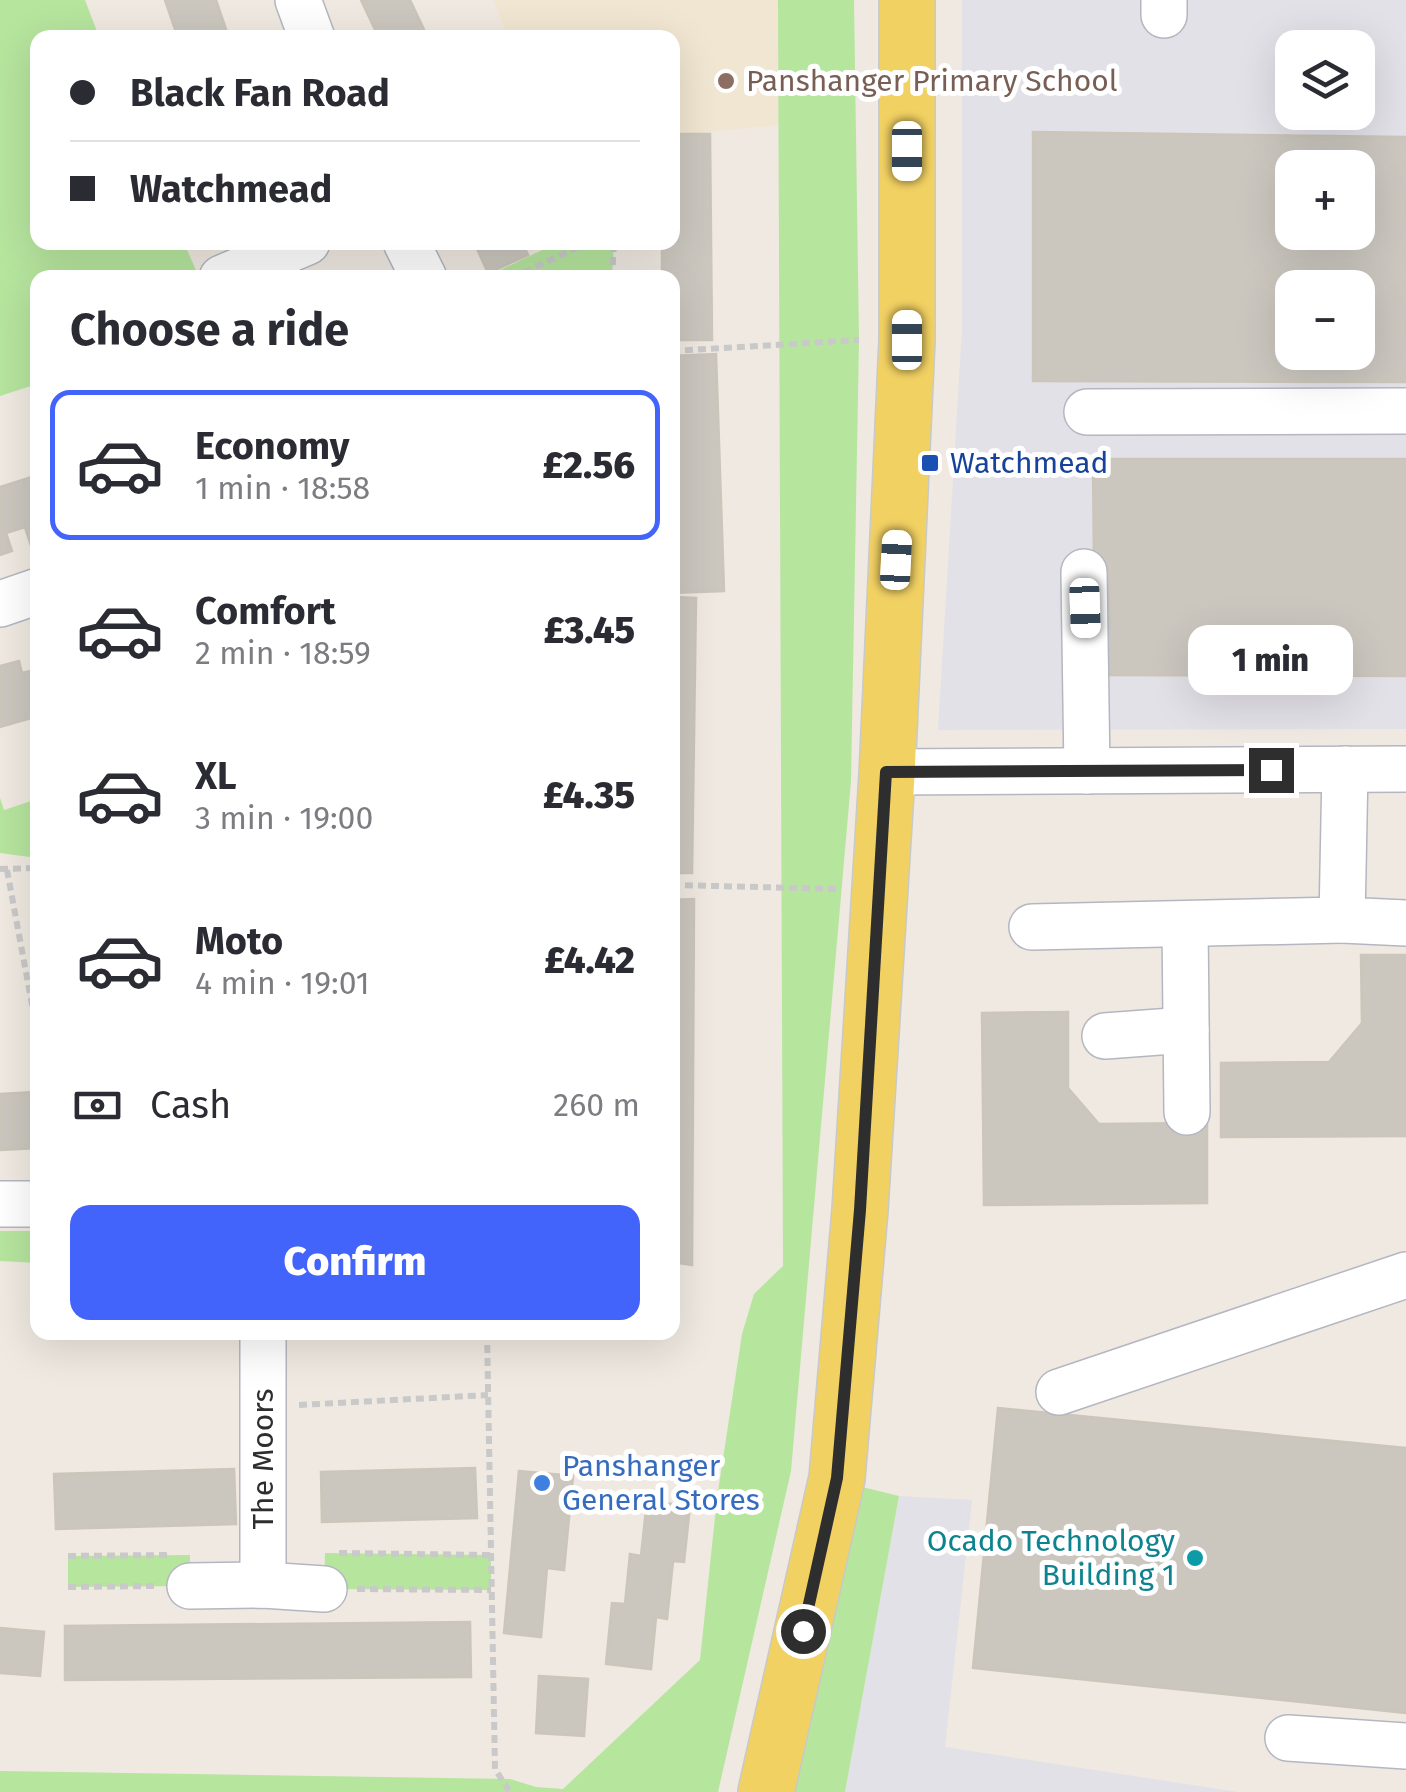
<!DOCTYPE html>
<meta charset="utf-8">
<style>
body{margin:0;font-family:"Fira Sans",sans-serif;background:#f2f2f3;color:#2b2b33;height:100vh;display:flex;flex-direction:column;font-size:38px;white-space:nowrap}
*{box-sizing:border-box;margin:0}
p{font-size:32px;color:#7c7c81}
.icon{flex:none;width:55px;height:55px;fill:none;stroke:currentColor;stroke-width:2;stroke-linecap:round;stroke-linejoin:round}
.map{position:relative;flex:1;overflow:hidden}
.side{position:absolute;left:30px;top:270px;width:650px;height:1070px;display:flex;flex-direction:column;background:#fff;border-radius:20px;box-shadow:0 10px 40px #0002}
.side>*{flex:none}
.hud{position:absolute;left:30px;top:30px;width:650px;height:220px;border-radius:20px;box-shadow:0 10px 40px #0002;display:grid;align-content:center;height:220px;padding:0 40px;background:#fff}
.buttons{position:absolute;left:1275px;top:30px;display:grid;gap:20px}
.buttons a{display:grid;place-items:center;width:100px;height:100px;border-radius:20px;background:#fff;box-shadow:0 10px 40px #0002;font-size:50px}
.end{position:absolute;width:45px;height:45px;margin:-22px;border:12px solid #2e2e2e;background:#fff;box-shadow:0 0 0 5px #fff}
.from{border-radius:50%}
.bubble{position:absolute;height:70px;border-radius:20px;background:#fff;box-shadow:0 10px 40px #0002;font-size:32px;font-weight:800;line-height:70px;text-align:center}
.car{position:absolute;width:30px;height:60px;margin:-30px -15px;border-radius:12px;box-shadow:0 0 8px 2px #0007;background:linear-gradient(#fff 24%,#345 0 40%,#fff 0 76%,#345 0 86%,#fff 0)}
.hud b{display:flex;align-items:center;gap:35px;height:95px;font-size:38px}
.hud b+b{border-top:2px solid #e1e1e2}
.hud i{width:25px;height:25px;background:#2b2b33}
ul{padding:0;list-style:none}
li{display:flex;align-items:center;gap:30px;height:150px;margin:0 20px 15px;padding:0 20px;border:5px solid transparent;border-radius:20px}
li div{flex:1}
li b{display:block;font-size:38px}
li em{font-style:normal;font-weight:800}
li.active{border-color:#4264fb}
li>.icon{width:90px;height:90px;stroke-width:1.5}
h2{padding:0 40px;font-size:45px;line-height:120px}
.pay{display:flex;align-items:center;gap:25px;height:110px;padding:0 40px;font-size:38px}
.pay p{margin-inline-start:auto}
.button{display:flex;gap:20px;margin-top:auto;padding:20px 40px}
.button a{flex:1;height:115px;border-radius:20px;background:#4264fb;color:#fff;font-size:40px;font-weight:800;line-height:115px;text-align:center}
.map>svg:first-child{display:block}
</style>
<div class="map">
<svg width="1406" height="1792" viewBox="0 0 1406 1792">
<rect width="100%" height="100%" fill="#efe9e1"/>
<g fill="#e3e1e8" fill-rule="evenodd">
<path d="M962,0H1406V729L938,730L962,329ZM1292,48H1358V112H1292ZM1292,168H1358V232H1292ZM1292,288H1358V352H1292Z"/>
<path d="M899,1496L972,1500L945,1747L1238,1792H845Z"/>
</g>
<path fill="#f0e6d1" d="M493,0H778L780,125L673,135L672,38L508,37Z"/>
<g fill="#b6e59e">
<path d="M0,0H85L99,37L38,38V242L184,243L199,277L38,278L37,384L0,396Z"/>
<path d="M778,0H854L859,340L851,781L791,1471L718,1792H0V1771L510,1779L536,1787L563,1789L700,1660L717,1498L742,1334L754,1294L783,1266Z"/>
<path d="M557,243H614L612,277H485Z"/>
<path d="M0,798L4,810L37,799V858L0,853Z"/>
<path d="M0,1231H37V1263L0,1261Z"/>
<path d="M846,1483L899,1496L845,1792H780Z"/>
<path d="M325,1553L491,1555V1590L324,1589Z"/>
<path d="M190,1555V1586L68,1587V1556Z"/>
</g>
<g fill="#cbc7bf" stroke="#cbc5ba" stroke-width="2.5" fill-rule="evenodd">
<path d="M165,0H216L229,38H178Z"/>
<path d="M361,0H410L428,38H379Z"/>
<path d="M1033,132L1406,137V382L1033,381ZM1292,168H1358V232H1292ZM1292,288H1358V352H1292Z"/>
<path d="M672,134H710L712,340H672V278H662V242H672Z"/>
<path d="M474,242H522L528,255L488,273Z"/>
<path d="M716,354L724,591L672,593V356Z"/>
<path d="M1093,459H1406V676L1095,675Z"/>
<path d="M38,475V547L32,549L25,527L6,533L12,551L0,555V487Z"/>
<path d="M672,597L696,598L692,873H672Z"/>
<path d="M19,661L22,673L38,669V716L0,727V666Z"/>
<path d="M694,899L692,1265L672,1262V900Z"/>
<path d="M1361,955H1406V1136L1221,1137V1063L1329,1062L1362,1023Z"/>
<path d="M1068,1012V1088L1099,1124L1207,1123V1203L984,1205L982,1013Z"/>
<path d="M34,1092L37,1148L0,1150V1094Z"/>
<path d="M998,1408L1406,1448V1713L973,1668Z"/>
<path d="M475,1468L477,1518L322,1522L321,1472Z"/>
<path d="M234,1469L236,1524L56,1529L54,1474Z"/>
<path d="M519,1471L573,1476L564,1570L547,1568L541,1637L504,1633Z"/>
<path d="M647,1501L690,1506L684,1562L673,1561L667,1619L656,1617L651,1669L606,1664L612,1603L625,1604L630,1554L641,1556Z"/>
<path d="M470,1622L471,1677L65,1680V1626Z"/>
<path d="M0,1628L44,1632L40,1676L0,1673Z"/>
<path d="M539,1676L588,1679L584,1736L536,1733Z"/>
</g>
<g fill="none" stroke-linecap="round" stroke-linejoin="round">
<g stroke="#b4b7c1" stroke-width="48">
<g id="minor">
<path d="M298,0L312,38"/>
<path d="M1164,15V0"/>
<path d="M406,242L424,278"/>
<path d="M222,278L307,242"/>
<path d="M1087,412L1406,411"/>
<path d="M1084,572L1087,771"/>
<path d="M0,604L38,591"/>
<path d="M1345,769L1342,920L1406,923"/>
<path d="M886,772L1406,769"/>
<path d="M1185,924L1187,1112"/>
<path d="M1032,927L1342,920"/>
<path d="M1105,1036L1186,1030"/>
<path d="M0,1204H38"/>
<path d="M263,1332V1585"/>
<path d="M1059,1392L1406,1275"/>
<path d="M190,1586L263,1585L324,1589"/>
<path d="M1288,1738L1406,1746"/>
</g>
</g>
<g stroke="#c9c9c9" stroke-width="58">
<path id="major" d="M766,1792L837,1478L860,1210L887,775L907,340V0"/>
</g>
<g stroke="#c9c9c9" stroke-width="6" stroke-dasharray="8 5" stroke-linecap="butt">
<path d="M512,278L589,242"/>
<path d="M612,278L614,242"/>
<path d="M672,351L859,340"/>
<path d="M0,869L38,868"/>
<path d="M7,870L38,1037"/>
<path d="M672,885L841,889"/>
<path d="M487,1332L495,1769L510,1792"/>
<path d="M299,1405L488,1395"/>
<path d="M339,1553L491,1555"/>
<path d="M68,1556L167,1555"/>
<path d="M68,1587L157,1586"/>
<path d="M357,1589L491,1590"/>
</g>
<use href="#minor" stroke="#fff" stroke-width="45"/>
<use href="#major" stroke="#f2d163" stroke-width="55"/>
</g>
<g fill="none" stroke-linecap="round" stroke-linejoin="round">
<path stroke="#2e2e2e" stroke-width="12" d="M803,1631L837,1478L860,1210L886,772L1271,770"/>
</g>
<circle fill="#8d6e63" stroke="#fff" stroke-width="4" cx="726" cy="81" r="10"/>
<rect fill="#1a4fb4" stroke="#fff" stroke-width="4" x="920" y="453" width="20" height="20" rx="5"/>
<circle fill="#3f7fe0" stroke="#fff" stroke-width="4" cx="542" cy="1483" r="10"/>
<circle fill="#0f9aa8" stroke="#fff" stroke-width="4" cx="1195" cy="1558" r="10"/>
<g text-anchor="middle" stroke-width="10" stroke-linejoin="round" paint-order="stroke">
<g font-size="30" fill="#785e54" stroke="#fff" text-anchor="start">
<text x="746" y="91">Panshanger Primary School</text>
</g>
<g font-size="30" fill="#164399" stroke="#fff" text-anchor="start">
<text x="950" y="473">Watchmead</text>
</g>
<g font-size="30" fill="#2e2e2e" stroke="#fff">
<text transform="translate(263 1459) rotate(-90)" y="10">The Moors</text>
</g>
<g font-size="30" fill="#366cbe" stroke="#fff" text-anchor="start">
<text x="562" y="1476">Panshanger<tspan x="562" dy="34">General Stores</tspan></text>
</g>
<g font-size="30" fill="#0d838f" stroke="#fff" text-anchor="end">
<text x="1175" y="1551">Ocado Technology<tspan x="1175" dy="34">Building 1</tspan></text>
</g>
</g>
</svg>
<div class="buttons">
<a><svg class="icon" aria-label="layers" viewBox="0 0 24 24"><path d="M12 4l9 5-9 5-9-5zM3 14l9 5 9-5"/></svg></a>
<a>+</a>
<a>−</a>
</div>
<i class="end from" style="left:803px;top:1631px"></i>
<i class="end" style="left:1271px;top:770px"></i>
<div class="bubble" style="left:1188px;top:625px;width:165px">1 min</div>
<i class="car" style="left:907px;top:151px;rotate:180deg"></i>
<i class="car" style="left:907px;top:340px;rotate:0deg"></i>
<i class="car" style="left:896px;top:560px;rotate:3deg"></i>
<i class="car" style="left:1085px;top:608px;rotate:178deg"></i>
<div class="hud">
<b><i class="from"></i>Black Fan Road</b>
<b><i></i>Watchmead</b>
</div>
<section class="side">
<h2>Choose a ride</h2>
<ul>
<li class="active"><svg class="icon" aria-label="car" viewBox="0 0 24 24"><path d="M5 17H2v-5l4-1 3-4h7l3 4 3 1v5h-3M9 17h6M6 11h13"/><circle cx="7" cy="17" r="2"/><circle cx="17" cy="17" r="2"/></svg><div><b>Economy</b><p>1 min · 18:58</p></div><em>£2.56</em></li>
<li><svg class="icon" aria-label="car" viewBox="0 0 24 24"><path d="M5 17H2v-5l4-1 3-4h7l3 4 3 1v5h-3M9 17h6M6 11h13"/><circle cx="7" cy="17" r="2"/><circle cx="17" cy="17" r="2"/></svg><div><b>Comfort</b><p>2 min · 18:59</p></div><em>£3.45</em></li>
<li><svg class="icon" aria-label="car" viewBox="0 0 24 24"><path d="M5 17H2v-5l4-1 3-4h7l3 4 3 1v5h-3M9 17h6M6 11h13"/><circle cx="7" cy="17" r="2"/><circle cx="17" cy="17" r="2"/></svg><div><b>XL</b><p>3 min · 19:00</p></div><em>£4.35</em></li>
<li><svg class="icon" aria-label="car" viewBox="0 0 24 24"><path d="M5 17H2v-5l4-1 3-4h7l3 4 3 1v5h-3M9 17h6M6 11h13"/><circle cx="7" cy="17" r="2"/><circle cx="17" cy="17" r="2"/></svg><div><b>Moto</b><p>4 min · 19:01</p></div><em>£4.42</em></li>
</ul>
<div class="pay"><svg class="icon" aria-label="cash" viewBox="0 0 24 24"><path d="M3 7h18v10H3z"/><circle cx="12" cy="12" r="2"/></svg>Cash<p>260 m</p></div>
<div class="button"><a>Confirm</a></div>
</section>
</div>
